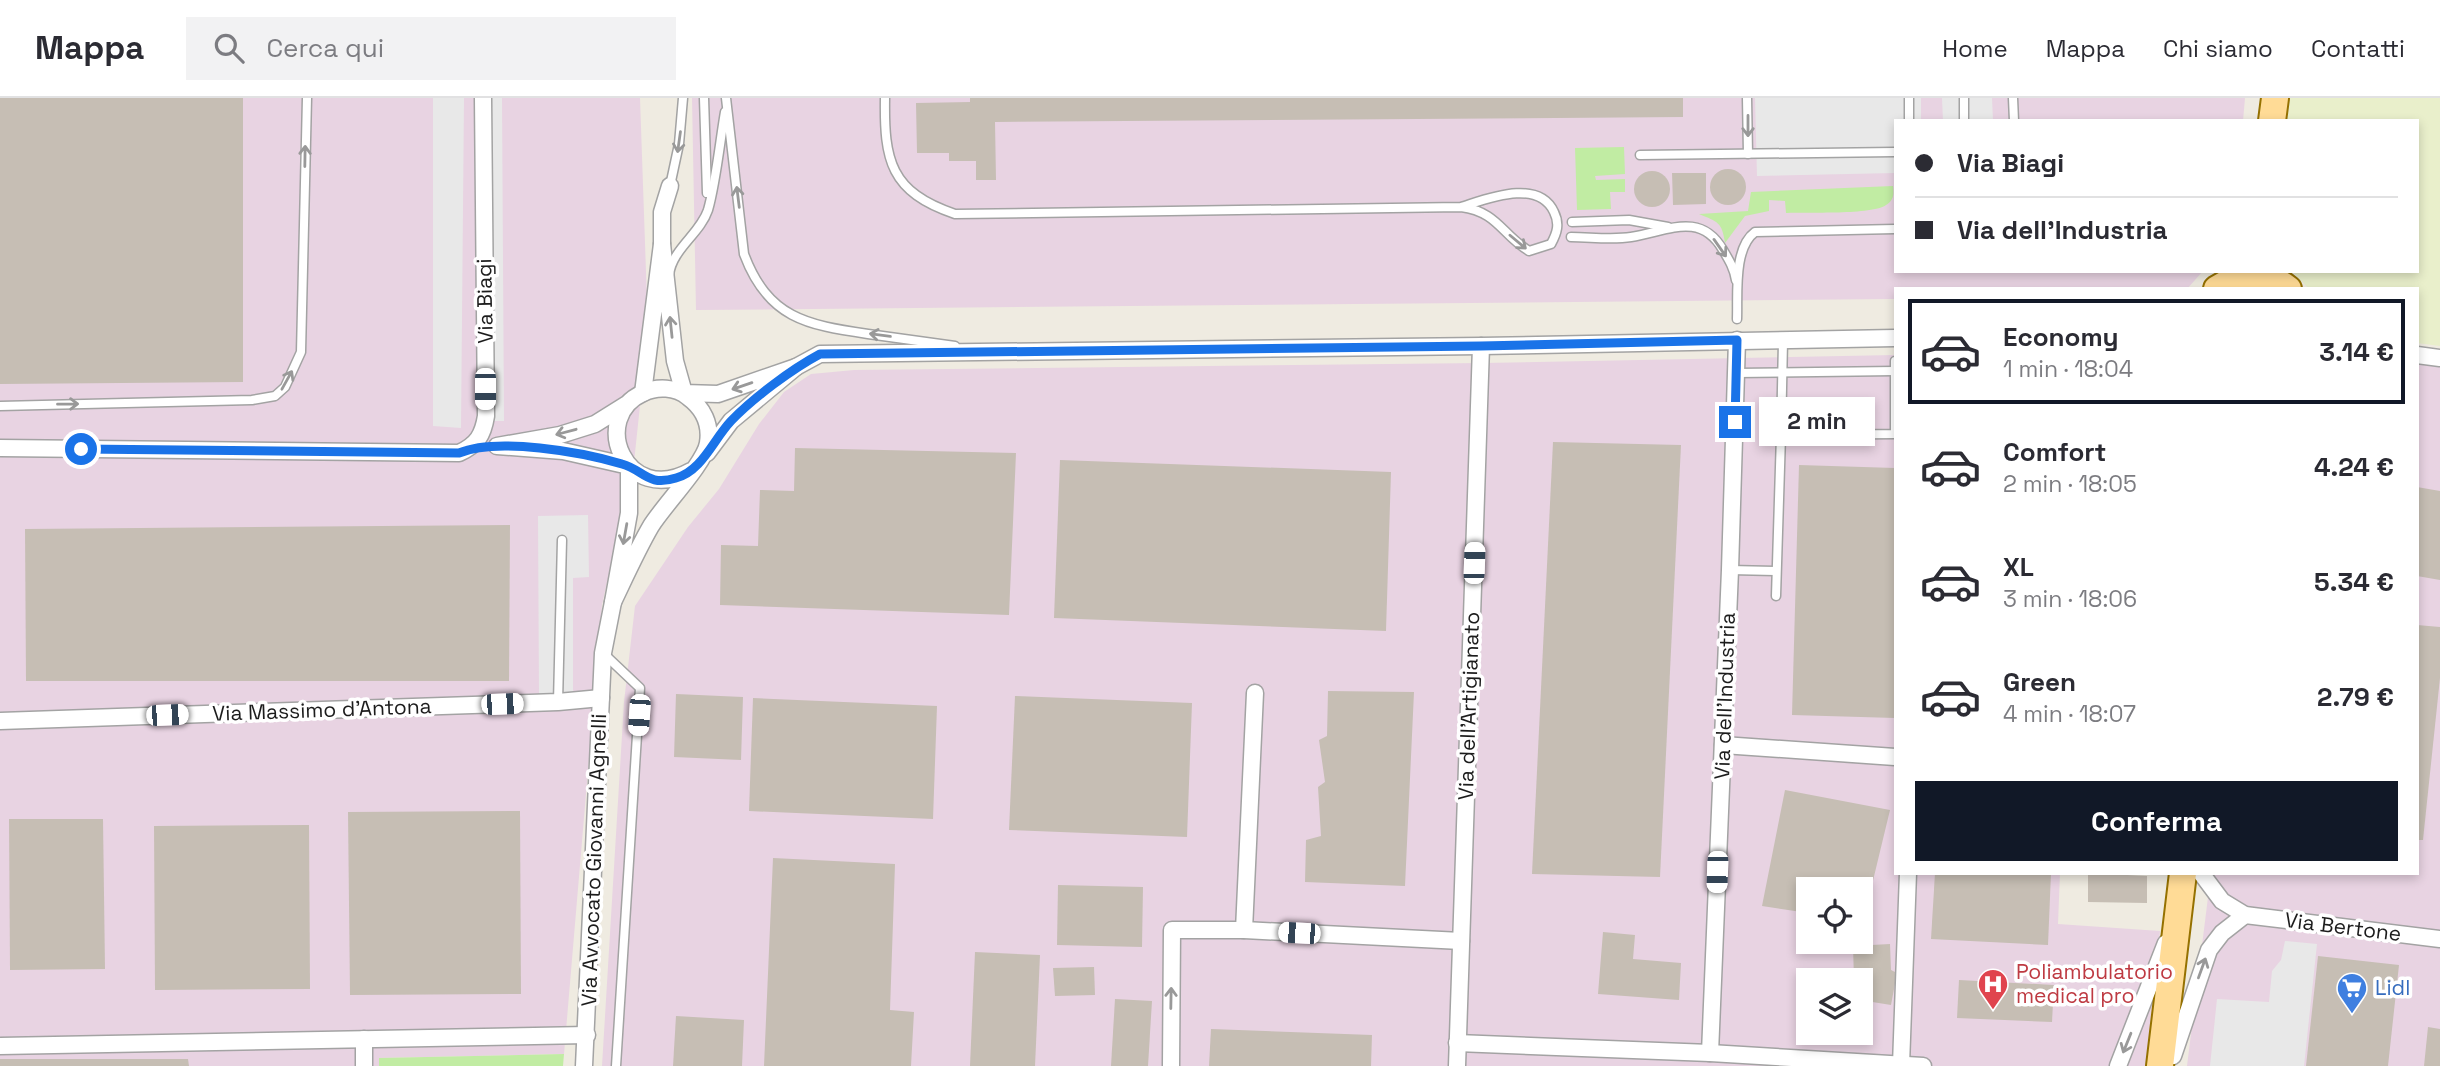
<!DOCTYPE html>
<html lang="it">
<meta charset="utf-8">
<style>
body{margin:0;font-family:"Space Grotesk",sans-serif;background:#f2f2f3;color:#2b2b33;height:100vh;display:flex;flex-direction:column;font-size:26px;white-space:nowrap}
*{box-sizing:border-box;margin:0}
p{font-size:23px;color:#7c7c81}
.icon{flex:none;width:38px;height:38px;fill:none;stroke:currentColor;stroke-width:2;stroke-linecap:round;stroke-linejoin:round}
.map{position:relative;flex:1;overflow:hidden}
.side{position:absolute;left:1894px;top:189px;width:525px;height:588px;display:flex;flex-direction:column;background:#fff;border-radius:0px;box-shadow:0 4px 10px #0003}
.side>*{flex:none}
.hud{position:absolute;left:1894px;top:21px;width:525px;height:154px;border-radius:0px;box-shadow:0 4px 10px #0003;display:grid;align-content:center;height:154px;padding:0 21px;background:#fff}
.fabs{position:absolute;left:1796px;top:779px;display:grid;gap:14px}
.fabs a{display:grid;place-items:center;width:77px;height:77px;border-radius:0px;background:#fff;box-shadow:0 4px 10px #0003;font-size:35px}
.end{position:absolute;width:32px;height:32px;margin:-16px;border:9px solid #1a73e8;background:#fff;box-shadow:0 0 0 4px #fff}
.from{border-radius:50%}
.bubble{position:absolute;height:49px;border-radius:0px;background:#fff;box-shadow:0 4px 10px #0003;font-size:23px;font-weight:700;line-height:49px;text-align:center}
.car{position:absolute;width:21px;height:42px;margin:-21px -10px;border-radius:9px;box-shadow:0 0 5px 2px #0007;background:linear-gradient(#fff 24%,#345 0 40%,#fff 0 76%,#345 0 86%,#fff 0)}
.hud b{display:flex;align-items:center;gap:24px;height:66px;font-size:26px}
.hud b+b{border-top:2px solid #e1e1e2}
.hud i{width:18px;height:18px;background:#2b2b33}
ul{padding:12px 0 0;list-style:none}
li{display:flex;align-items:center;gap:21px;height:105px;margin:0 14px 10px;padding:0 7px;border:4px solid transparent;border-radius:0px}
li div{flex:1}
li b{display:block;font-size:26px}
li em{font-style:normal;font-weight:700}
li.selected{border-color:#111827}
li>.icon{width:63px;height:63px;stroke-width:1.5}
.primary-button{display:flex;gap:14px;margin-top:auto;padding:14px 21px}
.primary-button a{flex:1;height:80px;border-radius:0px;background:#111827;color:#fff;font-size:28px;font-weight:700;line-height:80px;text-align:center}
header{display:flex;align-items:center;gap:42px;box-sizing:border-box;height:98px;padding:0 35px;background:#fff;border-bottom:2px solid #e1e1e2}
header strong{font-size:33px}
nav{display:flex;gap:38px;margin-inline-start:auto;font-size:24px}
.search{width:490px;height:63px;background:#f2f2f3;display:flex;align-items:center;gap:18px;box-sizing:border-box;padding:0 24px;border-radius:0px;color:#7c7c81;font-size:26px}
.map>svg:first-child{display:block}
</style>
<header>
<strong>Mappa</strong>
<div class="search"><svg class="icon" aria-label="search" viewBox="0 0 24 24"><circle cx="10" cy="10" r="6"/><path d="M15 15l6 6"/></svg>Cerca qui</div>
<nav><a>Home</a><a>Mappa</a><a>Chi siamo</a><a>Contatti</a></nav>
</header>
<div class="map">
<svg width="2440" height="968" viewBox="0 0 2440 968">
<rect width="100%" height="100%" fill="#efebe1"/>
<g fill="#e8d3e2" fill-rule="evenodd">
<path d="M0,0H640L648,232L630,402L633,440L615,464L607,484L602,507L564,956L379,960V968H0Z"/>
<path d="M692,0H2245L2243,23H1895V173H2203L2187,191H1895V201L696,212Z"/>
<path d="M2417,251L2440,253V968H2187L2211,775H2417Z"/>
<path d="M1895,257V775H2060L2058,826L2160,833L2146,968H602L624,604L635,508L688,429L719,391L759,326L784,294L811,276L854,272L1482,265ZM1808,791H1860V844H1808ZM1808,882H1860V934H1808Z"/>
</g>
<path fill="#e9efcb" d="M2290,0H2440V248L2417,245V191H2309L2292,173H2417V23H2287Z"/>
<g fill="#c1eca3">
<path d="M1624,49L1625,76L1595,78L1596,82L1625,81V94H1610L1611,111L1577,112L1575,50Z"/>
<path d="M1893,88C1894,96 1894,102 1886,107C1873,117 1806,114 1786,115L1785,103L1769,102V113L1745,118L1725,145C1722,124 1718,124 1699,116L1748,113L1751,94Z"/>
<path d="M564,956L563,968H379V960Z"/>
</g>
<g fill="#e8e8e8">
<path d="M433,0H464L461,330L433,328Z"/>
<path d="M488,0H502L504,323H493Z"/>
<path d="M1755,0H1921V23H1895V75L1757,78Z"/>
<path d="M1942,0H1992L1993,23H1943Z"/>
<path d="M588,417L589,479L573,480V598H539L538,418Z"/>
<path d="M2285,843L2317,846L2304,968H2210L2217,901L2269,904L2272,873L2281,862Z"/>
</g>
<g fill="#c6beb4">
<path d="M0,0H243V284L0,286Z"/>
<path d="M970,0H1683V19L995,24L996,82H976V63H949V55H917L916,5L970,4Z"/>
<circle cx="1728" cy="89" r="18"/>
<circle cx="1652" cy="91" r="18"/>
<path d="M1672,75H1706V106L1673,107Z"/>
<path d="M1553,344L1681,347L1660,779L1532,776Z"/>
<path d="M795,350L1016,355L1009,517L720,507L721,447L758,448L760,392L794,393Z"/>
<path d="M1060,362L1391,374L1386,533L1054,520Z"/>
<path d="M1799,367L1895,370V620L1792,617Z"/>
<path d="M2417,389L2440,393V482L2417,478Z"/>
<path d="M510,427L509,583H26L25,431Z"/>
<path d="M2417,527L2440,529V580L2423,742H2417Z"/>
<path d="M1328,593L1414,594L1405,788L1305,784L1306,742L1321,738L1318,689L1325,684L1319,642L1327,638Z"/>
<path d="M676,596L743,599L741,662L674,659Z"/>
<path d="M1015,598L1192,605L1187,739L1009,732Z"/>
<path d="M753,600L937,608L933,721L749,713Z"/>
<path d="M1785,692L1890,712L1863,824L1860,823V791H1808V815L1762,808Z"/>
<path d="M520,713L521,896L350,897L348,714Z"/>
<path d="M9,721H103L105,871L10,872Z"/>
<path d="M309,727L310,891L155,892L154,728Z"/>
<path d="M773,760L895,766L890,912L914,914L911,968H764Z"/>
<path d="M1935,775H2051L2048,847L1931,841Z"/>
<path d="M2088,775L2147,778V805L2088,804Z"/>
<path d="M1058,787L1143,789L1142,849L1057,847Z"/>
<path d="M1603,834L1635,837L1633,861L1681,865L1679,902L1598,896Z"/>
<path d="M1890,846L1891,872L1897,875L1891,907L1860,902V882H1854L1853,848Z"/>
<path d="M975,854L1040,857L1035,968H970Z"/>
<path d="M2318,858L2399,867L2388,968H2306Z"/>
<path d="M1094,869L1095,897L1055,898L1053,870Z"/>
<path d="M1959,882L2054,887L2052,924L1957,920Z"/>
<path d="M1115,901L1152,903L1148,968H1111Z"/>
<path d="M676,918L744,922L742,968H673Z"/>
<path d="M2428,929L2440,931V968H2424Z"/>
<path d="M1211,931L1372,937L1371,968H1209Z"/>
<path d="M0,961H188L189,968H0Z"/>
</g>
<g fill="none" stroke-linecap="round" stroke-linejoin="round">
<g stroke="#a3a3a3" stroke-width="11">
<g id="service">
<path d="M704,0L707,95"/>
<path d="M726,0L744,156C768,220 806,227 868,236C897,240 926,244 955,248"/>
<path d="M885,0C884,62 890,94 955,116L1461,109C1498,114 1501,136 1529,153L1551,146C1557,135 1560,126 1554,114C1538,80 1487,101 1461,109"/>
<path d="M1747,0L1748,56"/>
<path d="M1964,0V23"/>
<path d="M2013,0L2014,23"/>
<path d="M1909,23V0"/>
<path d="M1640,57L1895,54"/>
<path d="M670,88L679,46L683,0"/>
<path d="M1572,124L1629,122L1668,129"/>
<path d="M1571,139C1590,139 1612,142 1631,139C1666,134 1700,112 1723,152C1729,162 1734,170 1736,182"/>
<path d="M669,177C672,151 700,136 708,112C716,84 720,43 725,14"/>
<path d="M1737,221C1738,197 1733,150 1755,134L1895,131"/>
<path d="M1783,243L1781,337L1895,336V263"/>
<path d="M1737,275L1895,273"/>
<path d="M0,308L252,302L275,298L285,289L301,254L307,0"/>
<path d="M1730,472L1775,473"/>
<path d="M1776,498L1781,337"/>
<path d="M603,555L640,590L616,968"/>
<path d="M558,604L562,442"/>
</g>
</g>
<g stroke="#a3a3a3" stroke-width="19">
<g id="minor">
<path d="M662,146V114L670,88"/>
<path d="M2417,257L2440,260"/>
<path d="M796,269L820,256L1481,248L1895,240"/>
<path d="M643,295L662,146L675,263L684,295L718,296L796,269L731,323L707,355"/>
<path d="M627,306L595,326L560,337L497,348L563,353L629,368V415L613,504C625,479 637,452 651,428C664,407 705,365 708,345C711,326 703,310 688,299C676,289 657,288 643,295C589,319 625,410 691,373"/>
<path d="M0,350L459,355C477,347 483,337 486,318L483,0"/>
<path d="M0,623L558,604L601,600"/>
<path d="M1723,647L1895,659"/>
<path d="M2201,775L2222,803L2245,817L2440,841"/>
<path d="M1244,832L1255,595"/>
<path d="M1457,945L1710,955L1923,968"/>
<path d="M0,948L587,937"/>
<path d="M1710,955L1730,472L1737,242"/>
<path d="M2173,958L2209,852L2222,835L2245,817"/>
<path d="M1901,967L1908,775"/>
<path d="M364,968V941"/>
<path d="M584,968L603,555L613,504"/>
<path d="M1171,968L1172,832H1244L1461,843"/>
<path d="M1457,968L1481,248"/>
<path d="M2118,968L2166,845"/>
</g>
</g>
<g stroke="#957100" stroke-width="30">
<g id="primary">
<path d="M2272,23L2275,0"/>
<path d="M2217,191C2239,176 2266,173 2288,191"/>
<path d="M2160,968L2183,775"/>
</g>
</g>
<use href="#service" stroke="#fff" stroke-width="8"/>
<use href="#minor" stroke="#fff" stroke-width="16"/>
<use href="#primary" stroke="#ffdb96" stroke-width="26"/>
</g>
<defs><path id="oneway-shaft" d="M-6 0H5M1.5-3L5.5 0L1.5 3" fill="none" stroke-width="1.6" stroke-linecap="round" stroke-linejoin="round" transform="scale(1.75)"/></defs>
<g stroke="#999">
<use href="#oneway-shaft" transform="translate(1748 28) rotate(90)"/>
<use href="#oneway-shaft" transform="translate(679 44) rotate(98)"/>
<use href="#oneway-shaft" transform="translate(305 58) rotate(-89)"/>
<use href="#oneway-shaft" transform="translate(738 99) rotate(-97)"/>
<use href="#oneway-shaft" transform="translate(1518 144) rotate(40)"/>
<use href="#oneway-shaft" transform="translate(1720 150) rotate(55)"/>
<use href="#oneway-shaft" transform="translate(671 229) rotate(-96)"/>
<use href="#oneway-shaft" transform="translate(880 237) rotate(-172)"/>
<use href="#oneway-shaft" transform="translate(287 282) rotate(-61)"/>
<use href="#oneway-shaft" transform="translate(742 288) rotate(161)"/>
<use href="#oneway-shaft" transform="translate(68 306) rotate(-1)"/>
<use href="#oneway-shaft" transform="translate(566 334) rotate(165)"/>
<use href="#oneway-shaft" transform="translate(625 436) rotate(100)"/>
<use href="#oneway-shaft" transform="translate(2202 870) rotate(-70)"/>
<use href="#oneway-shaft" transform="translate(1171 900) rotate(-89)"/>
<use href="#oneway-shaft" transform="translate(2127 945) rotate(112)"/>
</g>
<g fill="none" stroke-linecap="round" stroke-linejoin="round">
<path stroke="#1a73e8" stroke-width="9" d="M81,351L459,355C497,339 582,354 622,366C644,372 647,389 676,380C702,373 713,342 731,323C753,300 792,271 820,256L1481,248L1737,242L1735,324"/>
</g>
<defs>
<g id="hospital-pin" transform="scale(1.575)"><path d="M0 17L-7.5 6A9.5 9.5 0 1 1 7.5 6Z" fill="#e0444e" stroke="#fff"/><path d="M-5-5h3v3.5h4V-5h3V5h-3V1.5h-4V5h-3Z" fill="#fff"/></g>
<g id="supermarket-pin" transform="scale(1.575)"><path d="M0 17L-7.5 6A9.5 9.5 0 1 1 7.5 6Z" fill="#3f7fe0" stroke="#fff"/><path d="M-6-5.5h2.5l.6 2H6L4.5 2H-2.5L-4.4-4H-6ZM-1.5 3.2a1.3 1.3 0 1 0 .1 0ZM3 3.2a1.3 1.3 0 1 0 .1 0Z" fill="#fff"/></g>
</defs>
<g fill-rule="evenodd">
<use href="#hospital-pin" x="1993" y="886"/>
<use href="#supermarket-pin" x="2352" y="890"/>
</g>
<g text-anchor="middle" stroke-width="7" stroke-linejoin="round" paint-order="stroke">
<g font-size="21" fill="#1c1c1c" stroke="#fff">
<text transform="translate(485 203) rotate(-91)" y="7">Via Biagi</text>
<text transform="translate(1725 598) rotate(-88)" y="7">Via dell'Industria</text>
<text transform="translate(1469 608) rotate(-88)" y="7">Via dell'Artigianato</text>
<text transform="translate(322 612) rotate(-2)" y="7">Via Massimo d'Antona</text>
<text transform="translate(594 762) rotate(-88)" y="7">Via Avvocato Giovanni Agnelli</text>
<text transform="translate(2343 829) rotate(7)" y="7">Via Bertone</text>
</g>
<g font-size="21" fill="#be3a42" stroke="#fff" text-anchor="start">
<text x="2016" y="881">Poliambulatorio<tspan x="2016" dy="24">medical pro</tspan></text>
</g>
<g font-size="21" fill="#366cbe" stroke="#fff" text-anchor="start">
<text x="2375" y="897">Lidl</text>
</g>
</g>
</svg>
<div class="fabs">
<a><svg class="icon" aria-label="locate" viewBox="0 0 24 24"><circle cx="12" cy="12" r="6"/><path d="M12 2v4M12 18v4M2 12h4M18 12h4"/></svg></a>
<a><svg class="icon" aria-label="layers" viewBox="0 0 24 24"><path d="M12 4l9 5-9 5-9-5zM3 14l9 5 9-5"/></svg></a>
</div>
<i class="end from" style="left:81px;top:351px"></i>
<i class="end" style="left:1735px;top:324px"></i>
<div class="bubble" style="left:1759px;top:299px;width:116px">2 min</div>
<i class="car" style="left:485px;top:291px;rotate:180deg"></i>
<i class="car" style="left:1474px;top:465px;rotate:2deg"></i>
<i class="car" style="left:502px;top:606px;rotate:88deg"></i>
<i class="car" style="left:167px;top:617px;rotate:88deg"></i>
<i class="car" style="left:639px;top:617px;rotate:184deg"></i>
<i class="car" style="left:1717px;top:774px;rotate:182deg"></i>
<i class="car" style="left:1299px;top:835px;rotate:273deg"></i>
<div class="hud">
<b><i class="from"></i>Via Biagi</b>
<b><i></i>Via dell'Industria</b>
</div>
<section class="side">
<ul>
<li class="selected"><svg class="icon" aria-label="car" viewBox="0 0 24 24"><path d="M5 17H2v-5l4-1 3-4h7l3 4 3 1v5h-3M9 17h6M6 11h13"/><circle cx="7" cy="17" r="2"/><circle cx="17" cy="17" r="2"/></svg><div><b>Economy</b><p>1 min · 18:04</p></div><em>3.14 €</em></li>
<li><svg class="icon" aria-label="car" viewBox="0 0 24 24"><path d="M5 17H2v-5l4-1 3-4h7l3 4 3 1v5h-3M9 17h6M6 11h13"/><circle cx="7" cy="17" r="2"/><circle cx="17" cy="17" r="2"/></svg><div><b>Comfort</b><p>2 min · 18:05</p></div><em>4.24 €</em></li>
<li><svg class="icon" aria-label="car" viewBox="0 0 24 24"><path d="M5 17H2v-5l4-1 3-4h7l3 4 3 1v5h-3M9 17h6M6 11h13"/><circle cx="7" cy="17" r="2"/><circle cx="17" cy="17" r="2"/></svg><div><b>XL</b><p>3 min · 18:06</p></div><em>5.34 €</em></li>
<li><svg class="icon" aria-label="car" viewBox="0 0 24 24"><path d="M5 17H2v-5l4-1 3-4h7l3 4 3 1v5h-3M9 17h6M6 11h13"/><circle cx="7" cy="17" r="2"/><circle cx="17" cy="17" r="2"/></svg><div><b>Green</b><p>4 min · 18:07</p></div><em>2.79 €</em></li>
</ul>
<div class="primary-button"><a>Conferma</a></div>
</section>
</div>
